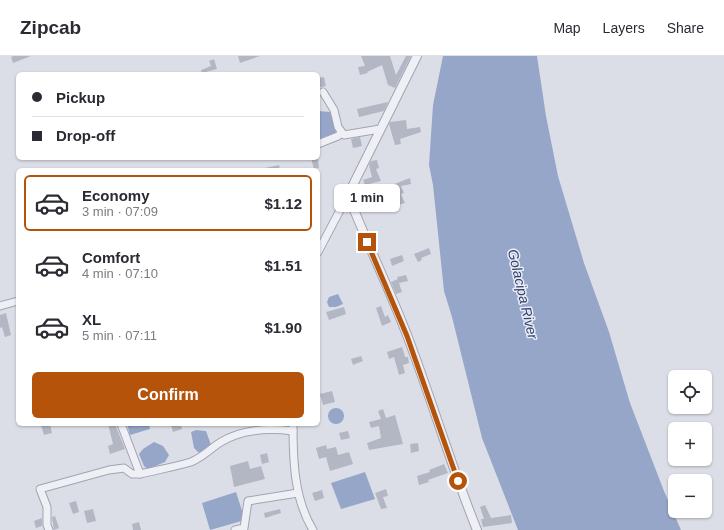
<!DOCTYPE html>
<meta charset="utf-8">
<style>
body{margin:0;font-family:Helvetica,sans-serif;background:#f2f2f3;color:#2b2b33;height:100vh;display:flex;flex-direction:column;font-size:15px;white-space:nowrap}
*{box-sizing:border-box;margin:0}
p{font-size:13px;color:#7c7c81}
.icon{flex:none;width:22px;height:22px;fill:none;stroke:currentColor;stroke-width:2;stroke-linecap:round;stroke-linejoin:round}
.map{position:relative;flex:1;overflow:hidden}
.drawer{position:absolute;left:16px;top:112px;width:304px;height:258px;display:flex;flex-direction:column;background:#fff;border-radius:6px;box-shadow:0 1px 3px #0004}
.drawer>*{flex:none}
.banner{position:absolute;left:16px;top:16px;width:304px;height:88px;border-radius:6px;box-shadow:0 1px 3px #0004;display:grid;align-content:center;height:88px;padding:0 16px;background:#fff}
.buttons{position:absolute;left:668px;top:314px;display:grid;gap:8px}
.buttons a{display:grid;place-items:center;width:44px;height:44px;border-radius:6px;background:#fff;box-shadow:0 1px 3px #0004;font-size:20px}
.end{position:absolute;width:18px;height:18px;margin:-9px;border:5px solid #b45309;background:#fff;box-shadow:0 0 0 2px #fff}
.from{border-radius:50%}
.bubble{position:absolute;height:28px;border-radius:6px;background:#fff;box-shadow:0 1px 3px #0004;font-size:13px;font-weight:800;line-height:28px;text-align:center}
.banner b{display:flex;align-items:center;gap:14px;height:38px;font-size:15px}
.banner b+b{border-top:1px solid #e1e1e2}
.banner i{width:10px;height:10px;background:#2b2b33}
ul{padding:7px 0 0;list-style:none}
li{display:flex;align-items:center;gap:12px;height:56px;margin:0 8px 6px;padding:0 8px;border:2px solid transparent;border-radius:6px}
li div{flex:1}
li b{display:block;font-size:15px}
li em{font-style:normal;font-weight:800}
li.active{border-color:#b45309}
li>.icon{width:36px;height:36px;stroke-width:1.5}
.primary-button{display:flex;gap:8px;margin-top:auto;padding:8px 16px}
.primary-button a{flex:1;height:46px;border-radius:6px;background:#b45309;color:#fff;font-size:16px;font-weight:800;line-height:46px;text-align:center}
header{display:flex;align-items:center;gap:24px;box-sizing:border-box;height:56px;padding:0 20px;background:#fff;border-bottom:1px solid #e1e1e2}
header strong{font-size:19px}
nav{display:flex;gap:22px;margin-inline-start:auto;font-size:14px}
.map>svg:first-child{display:block}
</style>
<header>
<strong>Zipcab</strong>
<nav><a>Map</a><a>Layers</a><a>Share</a></nav>
</header>
<div class="map">
<svg width="724" height="474" viewBox="0 0 724 474">
<rect width="100%" height="100%" fill="#dcdee7"/>
<g fill="#95a6c9">
<path d="M443,0H537L546,60L558,120L584,207L609,276L630,347L664,435L681,474H518L482,382L452,261L444,235L433,129L429,109L433,49Z"/>
<path d="M318,55L330,56L337,74L331,82L318,84Z"/>
<path d="M338,238L343,248L336,251H329L327,246L329,241Z"/>
<circle cx="336" cy="360" r="8"/>
<path d="M127,368H149L150,373L130,379Z"/>
<path d="M196,374L206,375L211,389L203,397L198,396L194,392L191,376Z"/>
<path d="M154,386L163,390L169,399L165,406L148,413L144,410L139,398L143,393Z"/>
<path d="M365,416L375,443L341,453L331,427Z"/>
<path d="M236,436L245,464L210,474L202,447Z"/>
</g>
<g fill="#b3b7c4">
<path d="M13,0H31L13,7L11,1Z"/>
<path d="M238,0H260L240,7Z"/>
<path d="M361,0H390L396,19L406,0H411L395,32L388,29L382,9L367,16L368,17L360,19L358,11L365,10Z"/>
<path d="M214,3L217,13L202,17L201,14L211,10L209,5Z"/>
<path d="M324,21L326,30L318,32V22Z"/>
<path d="M388,46L384,55L359,61L357,53Z"/>
<path d="M406,64L407,73L420,71L421,76L400,83L401,88L395,89L389,68L390,66Z"/>
<path d="M360,81L362,90L353,92L351,83Z"/>
<path d="M311,102H318L319,112L314,113Z"/>
<path d="M377,104L379,112L376,113L381,125L365,129L363,124L372,121L369,109L371,105Z"/>
<path d="M279,109L280,114H265V112Z"/>
<path d="M410,122L411,128L401,130L404,137L401,138L405,147L398,149L394,136L397,135L396,131L390,132L389,130Z"/>
<path d="M429,192L431,198L421,202L422,204L418,206L414,198Z"/>
<path d="M402,199L404,205L392,210L390,203Z"/>
<path d="M406,219L408,225L399,227L402,236L396,238L391,226L398,223L397,221Z"/>
<path d="M381,250L385,261L388,259L391,266L382,270L376,252Z"/>
<path d="M344,251L346,258L329,264L326,256Z"/>
<path d="M6,257L11,279L5,281L2,271L0,272V259Z"/>
<path d="M402,291L405,301H408L409,307L403,309L405,317L399,319L394,301L389,303L387,296Z"/>
<path d="M361,300L363,305L353,309L351,303Z"/>
<path d="M332,335L335,346L323,349L320,338Z"/>
<path d="M383,353L386,362L395,359L403,388L369,394L367,387L381,382L379,370L371,372L369,366L381,363L378,355Z"/>
<path d="M50,368L52,377L44,379L41,369Z"/>
<path d="M108,368H115L125,393L110,398L108,390L113,388Z"/>
<path d="M174,368H181L182,373L173,376L171,369Z"/>
<path d="M348,375L350,382L341,384L339,377Z"/>
<path d="M418,387L419,395L411,397L410,388Z"/>
<path d="M326,389L327,393L336,391L338,399L349,396L353,408L330,415L326,401L319,403L316,392Z"/>
<path d="M267,397L269,406L262,408L260,399Z"/>
<path d="M248,405L250,413L261,410L265,423L234,431L230,410Z"/>
<path d="M444,408L448,417L428,424L429,426L419,429L417,420L430,416L429,414Z"/>
<path d="M386,433L388,440L383,441L387,452L381,453L375,437Z"/>
<path d="M322,434L324,442L315,445L312,437Z"/>
<path d="M76,445L79,456L73,458L69,447Z"/>
<path d="M485,449L491,462L511,459L512,467L483,471L481,463H484L480,451Z"/>
<path d="M93,453L96,465L87,467L84,455Z"/>
<path d="M280,453L281,457L265,462L264,457Z"/>
<path d="M55,460L59,472L54,474L52,461Z"/>
<path d="M42,462V470L36,472L34,465Z"/>
<path d="M139,466L141,474H133L132,468Z"/>
</g>
<g fill="none" stroke-linecap="round" stroke-linejoin="round">
<g stroke="#a1a4b1" stroke-width="9">
<g id="minor">
<path d="M323,36L334,54L338,71L344,79L380,73"/>
<path d="M318,88L338,80L341,77"/>
<path d="M318,196L348,139"/>
<path d="M0,250L18,245"/>
<path d="M121,368L140,418"/>
<path d="M293,368C293,404 294,443 313,474"/>
<path d="M49,474L47,469V451L40,433L109,414L124,412L132,418H140C157,414 174,411 191,406C203,401 211,392 221,386C242,373 269,372 293,375"/>
<path d="M235,474L244,472L248,445L298,437"/>
</g>
</g>
<g stroke="#a1a4b1" stroke-width="10">
<path id="tertiary" d="M417,0L348,139C367,187 389,232 407,279C432,344 451,410 477,474"/>
</g>
<use href="#minor" stroke="#eef0f5" stroke-width="7"/>
<use href="#tertiary" stroke="#eef0f5" stroke-width="8"/>
</g>
<g fill="none" stroke-linecap="round" stroke-linejoin="round">
<path stroke="#b45309" stroke-width="5" d="M367,186L407,280L458,425"/>
</g>
<g text-anchor="middle" stroke-width="3" stroke-linejoin="round" paint-order="stroke">
<g font-size="14" font-style="italic" fill="#2e4272" stroke="#ebedf4">
<text transform="translate(523 238) rotate(77)" y="5">Golacipa River</text>
</g>
</g>
</svg>
<div class="buttons">
<a><svg class="icon" aria-label="locate" viewBox="0 0 24 24"><circle cx="12" cy="12" r="6"/><path d="M12 2v4M12 18v4M2 12h4M18 12h4"/></svg></a>
<a>+</a>
<a>−</a>
</div>
<i class="end from" style="left:458px;top:425px"></i>
<i class="end" style="left:367px;top:186px"></i>
<div class="bubble" style="left:334px;top:128px;width:66px">1 min</div>
<div class="banner">
<b><i class="from"></i>Pickup</b>
<b><i></i>Drop-off</b>
</div>
<section class="drawer">
<ul>
<li class="active"><svg class="icon" aria-label="car" viewBox="0 0 24 24"><path d="M5 17H2v-5l4-1 3-4h7l3 4 3 1v5h-3M9 17h6M6 11h13"/><circle cx="7" cy="17" r="2"/><circle cx="17" cy="17" r="2"/></svg><div><b>Economy</b><p>3 min · 07:09</p></div><em>$1.12</em></li>
<li><svg class="icon" aria-label="car" viewBox="0 0 24 24"><path d="M5 17H2v-5l4-1 3-4h7l3 4 3 1v5h-3M9 17h6M6 11h13"/><circle cx="7" cy="17" r="2"/><circle cx="17" cy="17" r="2"/></svg><div><b>Comfort</b><p>4 min · 07:10</p></div><em>$1.51</em></li>
<li><svg class="icon" aria-label="car" viewBox="0 0 24 24"><path d="M5 17H2v-5l4-1 3-4h7l3 4 3 1v5h-3M9 17h6M6 11h13"/><circle cx="7" cy="17" r="2"/><circle cx="17" cy="17" r="2"/></svg><div><b>XL</b><p>5 min · 07:11</p></div><em>$1.90</em></li>
</ul>
<div class="primary-button"><a>Confirm</a></div>
</section>
</div>
